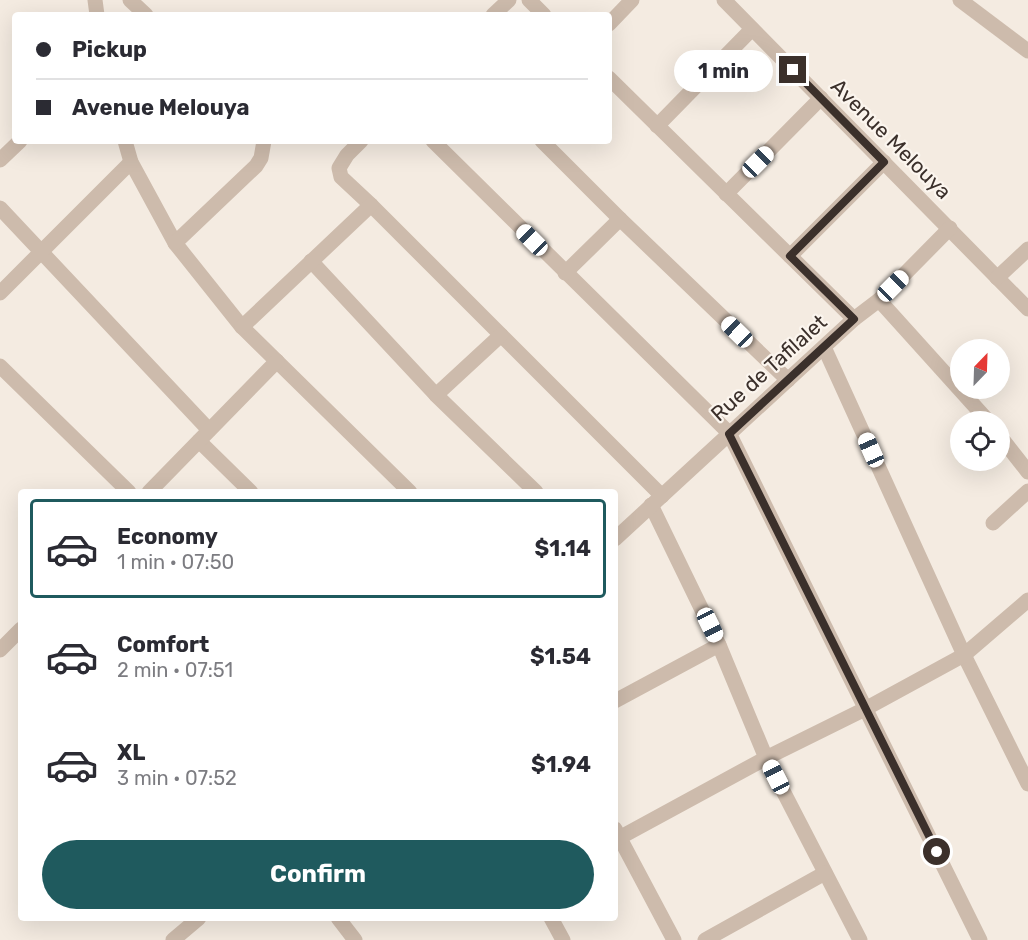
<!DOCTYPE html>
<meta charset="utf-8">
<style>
body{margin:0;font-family:Rubik,sans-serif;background:#f2f2f3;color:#2b2b33;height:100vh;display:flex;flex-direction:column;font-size:22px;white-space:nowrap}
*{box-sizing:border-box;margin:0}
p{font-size:20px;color:#7c7c81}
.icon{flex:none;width:33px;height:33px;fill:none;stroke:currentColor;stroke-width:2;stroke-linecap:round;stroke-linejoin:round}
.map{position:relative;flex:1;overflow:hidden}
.side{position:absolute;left:18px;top:489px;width:600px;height:432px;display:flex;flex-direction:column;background:#fff;border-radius:6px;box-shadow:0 6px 24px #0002}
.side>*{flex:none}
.hud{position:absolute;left:12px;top:12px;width:600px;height:132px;border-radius:6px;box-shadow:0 6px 24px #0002;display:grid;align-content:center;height:132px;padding:0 24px;background:#fff}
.needle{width:39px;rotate:23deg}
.controls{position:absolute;left:950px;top:339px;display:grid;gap:12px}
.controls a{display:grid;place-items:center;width:60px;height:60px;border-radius:50%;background:#fff;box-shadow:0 6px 24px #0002;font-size:30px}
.end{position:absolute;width:27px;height:27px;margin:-14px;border:8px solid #3b302b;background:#fff;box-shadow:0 0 0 3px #fff}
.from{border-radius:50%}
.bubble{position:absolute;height:42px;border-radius:21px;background:#fff;box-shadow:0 6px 24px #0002;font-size:20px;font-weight:700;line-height:42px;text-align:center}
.car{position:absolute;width:18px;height:36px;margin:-18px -9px;border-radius:8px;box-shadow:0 0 4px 2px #0007;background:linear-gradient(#fff 24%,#345 0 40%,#fff 0 76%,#345 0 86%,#fff 0)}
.hud b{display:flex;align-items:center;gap:21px;height:57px;font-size:22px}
.hud b+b{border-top:2px solid #e1e1e2}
.hud i{width:15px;height:15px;background:#2b2b33}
ul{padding:10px 0 0;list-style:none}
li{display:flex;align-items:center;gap:18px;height:99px;margin:0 12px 9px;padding:0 12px;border:3px solid transparent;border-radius:6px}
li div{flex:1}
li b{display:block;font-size:22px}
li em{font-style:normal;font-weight:700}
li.selected{border-color:#1f5a5e}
li>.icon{width:54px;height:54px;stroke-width:1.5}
.button{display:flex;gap:12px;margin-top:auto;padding:12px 24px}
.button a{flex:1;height:69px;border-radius:36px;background:#1f5a5e;color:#fff;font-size:24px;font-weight:700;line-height:69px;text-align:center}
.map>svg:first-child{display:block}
</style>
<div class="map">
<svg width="1028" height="940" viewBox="0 0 1028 940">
<rect width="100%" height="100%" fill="#f4ebe1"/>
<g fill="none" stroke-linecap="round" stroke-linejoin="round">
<g stroke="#cdbbac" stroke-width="15">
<path d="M95,0L97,15"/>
<path d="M130,0L146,15"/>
<path d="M529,0L544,15"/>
<path d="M724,0L1028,309"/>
<path d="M960,0L1028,51"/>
<path d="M493,15L509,0"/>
<path d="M609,24L632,0"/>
<path d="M609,78L854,319"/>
<path d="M657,126L752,29"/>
<path d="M125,141L131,162L175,243L242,327L410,492"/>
<path d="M361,141L347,155L339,168L341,177L371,205L662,496"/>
<path d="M433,141L729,433L980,940"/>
<path d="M542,141L620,219L788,380"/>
<path d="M0,160L20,141"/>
<path d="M726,194L821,98"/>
<path d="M0,208L209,430"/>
<path d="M175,243L256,166L261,158L264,141"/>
<path d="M790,256L884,162"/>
<path d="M311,261L436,395L536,492"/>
<path d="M565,273L620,219"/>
<path d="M997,278L1028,249"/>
<path d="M0,293L131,162"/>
<path d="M879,300L989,422"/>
<path d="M242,327L371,205"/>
<path d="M824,347L964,655L1028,784"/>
<path d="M0,366L129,492"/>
<path d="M436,395L501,335"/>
<path d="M999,435L1028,472"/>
<path d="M199,441L251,492"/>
<path d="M149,492L277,361"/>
<path d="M651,505L719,645L766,758L860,940"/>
<path d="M993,523L1028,491"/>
<path d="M615,539L854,319L879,300L950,228"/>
<path d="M0,650L21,629"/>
<path d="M615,701L719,645"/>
<path d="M615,829L674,940"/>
<path d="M619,838L766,758L865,709L964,655L1028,600"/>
<path d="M338,918L355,940"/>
<path d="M551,918L563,940"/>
<path d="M173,940L199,918"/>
<path d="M705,940L825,873"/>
</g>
</g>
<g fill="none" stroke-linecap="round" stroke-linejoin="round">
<path stroke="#3b302b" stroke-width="8" d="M793,70L884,162L790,256L854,319L729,434L937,852"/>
</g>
<g text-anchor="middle" stroke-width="4.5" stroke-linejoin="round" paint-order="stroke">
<g font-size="21" fill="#3b302b" stroke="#fbf5ee">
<text transform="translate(891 139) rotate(45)" y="7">Avenue Melouya</text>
<text transform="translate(769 368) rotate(-42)" y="7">Rue de Tafilalet</text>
</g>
</g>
</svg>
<div class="controls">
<a><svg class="needle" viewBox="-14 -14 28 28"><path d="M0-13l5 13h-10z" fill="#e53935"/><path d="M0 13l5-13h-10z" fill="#7c7c81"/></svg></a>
<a><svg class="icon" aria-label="locate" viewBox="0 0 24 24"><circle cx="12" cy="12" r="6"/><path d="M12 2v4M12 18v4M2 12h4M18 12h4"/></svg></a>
</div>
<i class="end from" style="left:937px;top:852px"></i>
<i class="end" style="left:793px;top:70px"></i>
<div class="bubble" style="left:674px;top:50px;width:99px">1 min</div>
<i class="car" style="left:758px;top:162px;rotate:45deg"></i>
<i class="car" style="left:532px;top:240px;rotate:315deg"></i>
<i class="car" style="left:893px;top:286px;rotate:45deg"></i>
<i class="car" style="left:737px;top:332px;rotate:314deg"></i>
<i class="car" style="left:871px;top:450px;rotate:336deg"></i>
<i class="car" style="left:710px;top:625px;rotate:154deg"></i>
<i class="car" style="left:776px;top:777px;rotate:333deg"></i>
<div class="hud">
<b><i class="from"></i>Pickup</b>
<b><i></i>Avenue Melouya</b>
</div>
<section class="side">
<ul>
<li class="selected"><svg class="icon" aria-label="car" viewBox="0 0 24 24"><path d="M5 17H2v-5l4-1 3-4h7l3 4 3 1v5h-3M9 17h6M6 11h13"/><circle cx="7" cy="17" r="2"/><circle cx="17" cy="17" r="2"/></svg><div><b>Economy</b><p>1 min · 07:50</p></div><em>$1.14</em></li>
<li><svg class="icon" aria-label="car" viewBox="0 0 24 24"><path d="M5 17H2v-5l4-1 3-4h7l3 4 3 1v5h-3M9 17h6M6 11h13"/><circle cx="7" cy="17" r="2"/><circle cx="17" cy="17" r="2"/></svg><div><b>Comfort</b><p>2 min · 07:51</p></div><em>$1.54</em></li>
<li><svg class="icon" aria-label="car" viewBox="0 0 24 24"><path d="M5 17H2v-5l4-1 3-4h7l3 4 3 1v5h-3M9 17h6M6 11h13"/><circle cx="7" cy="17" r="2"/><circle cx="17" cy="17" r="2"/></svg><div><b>XL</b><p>3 min · 07:52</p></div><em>$1.94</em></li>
</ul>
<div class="button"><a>Confirm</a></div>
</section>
</div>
